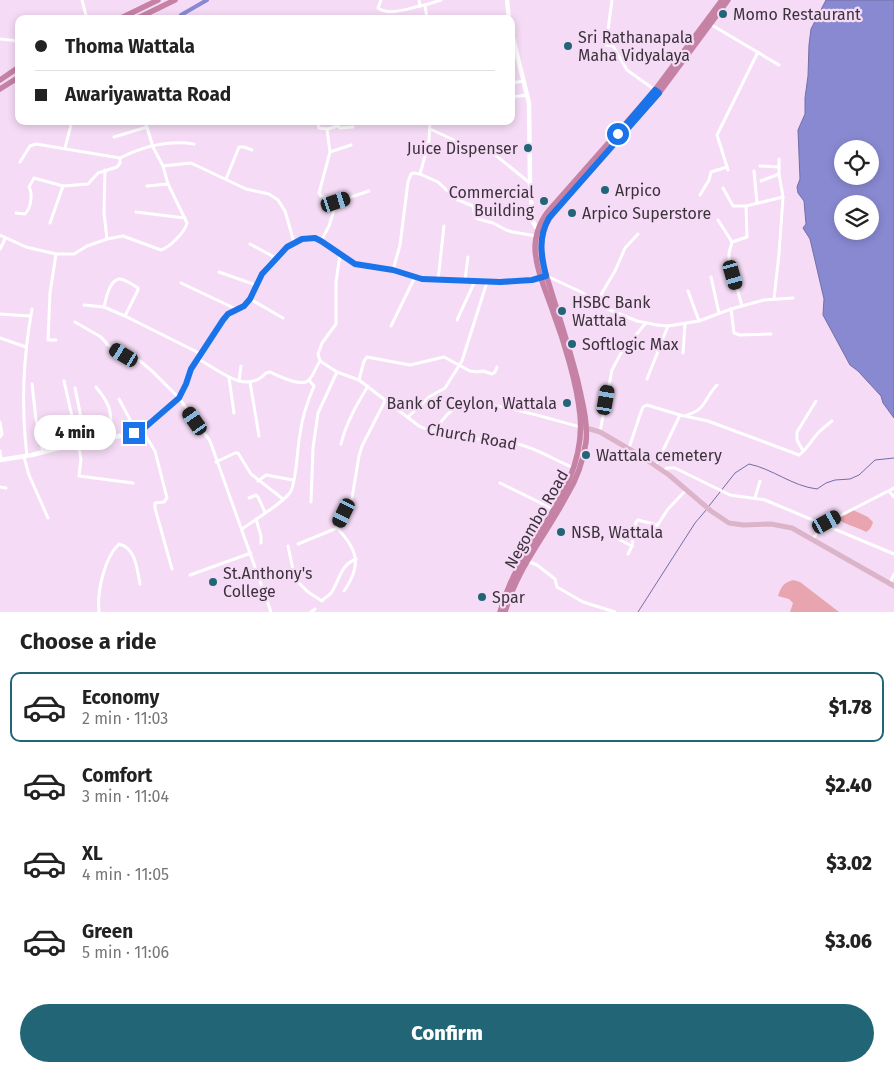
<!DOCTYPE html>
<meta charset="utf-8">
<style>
body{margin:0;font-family:"Fira Sans",sans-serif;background:#f2f2f2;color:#222;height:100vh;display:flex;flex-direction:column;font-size:19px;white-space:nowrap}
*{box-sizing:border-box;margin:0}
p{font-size:16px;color:#767676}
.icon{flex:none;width:28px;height:28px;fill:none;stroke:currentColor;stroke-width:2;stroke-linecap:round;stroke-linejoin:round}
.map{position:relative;height:612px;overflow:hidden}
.panel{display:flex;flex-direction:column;background:#fff;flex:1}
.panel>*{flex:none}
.hud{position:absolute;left:15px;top:15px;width:500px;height:110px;border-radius:10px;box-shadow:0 2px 8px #0003;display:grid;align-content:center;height:110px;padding:0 20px;background:#fff}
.tools{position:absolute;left:834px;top:140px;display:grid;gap:10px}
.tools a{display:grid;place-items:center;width:45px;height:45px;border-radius:50%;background:#fff;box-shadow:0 2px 8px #0003;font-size:25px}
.end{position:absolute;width:22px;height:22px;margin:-11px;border:6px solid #1a73e8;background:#fff;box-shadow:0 0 0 2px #fff}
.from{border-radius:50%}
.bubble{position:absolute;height:35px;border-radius:18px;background:#fff;box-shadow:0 2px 8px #0003;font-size:16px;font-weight:800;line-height:35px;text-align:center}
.car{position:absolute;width:15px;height:30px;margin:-15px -8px;border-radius:6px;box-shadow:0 0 4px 1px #0007;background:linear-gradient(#222 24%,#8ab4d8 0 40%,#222 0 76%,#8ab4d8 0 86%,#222 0)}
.hud b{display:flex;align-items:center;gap:18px;height:48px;font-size:19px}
.hud b+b{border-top:1px solid #e0e0e0}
.hud i{width:12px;height:12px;background:#222}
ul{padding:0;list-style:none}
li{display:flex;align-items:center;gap:15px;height:70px;margin:0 10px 8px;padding:0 10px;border:2px solid transparent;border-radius:10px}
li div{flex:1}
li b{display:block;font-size:19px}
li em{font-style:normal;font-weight:800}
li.current{border-color:#216577}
li>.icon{width:45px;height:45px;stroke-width:1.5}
h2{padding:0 20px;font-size:22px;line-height:60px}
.primary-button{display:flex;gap:10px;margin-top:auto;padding:10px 20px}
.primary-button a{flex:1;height:58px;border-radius:30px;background:#216577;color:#fff;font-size:20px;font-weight:800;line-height:58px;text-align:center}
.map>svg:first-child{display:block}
</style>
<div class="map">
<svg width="894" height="612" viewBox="0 0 894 612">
<rect width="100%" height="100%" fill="#f5dbf5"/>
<g fill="#e8a5af">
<path d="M853,510L868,517L873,522C872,526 870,530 866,532C856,526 846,526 837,518Z"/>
<path d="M793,580L800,582L839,612H790L793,603L789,599L778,596C781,587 783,583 793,580Z"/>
</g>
<path fill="#8989d2" stroke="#726fa5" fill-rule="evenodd" d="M826,0H894V418L883,403L881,396L858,371L850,365L823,315L824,299L810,239L803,228L806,224L804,201L798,193L797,187L800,179L798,130L805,114V98L808,76L809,45L811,29ZM842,149H870V176H842ZM842,204H870V231H842Z"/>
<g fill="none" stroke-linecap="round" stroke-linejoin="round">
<g stroke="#726fa5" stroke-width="1">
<path d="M709,506L735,473L749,464C773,469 792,486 817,489L826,483L835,480L850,479L859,475L875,460L894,458"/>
<path d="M638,612L695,523L707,509"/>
</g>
<path stroke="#8989d2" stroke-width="4" d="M181,15L207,0"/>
<g stroke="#fff" stroke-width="3">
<path d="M82,0L87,19"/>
<path d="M381,0L378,8C390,17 411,7 425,5"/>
<path d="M419,0L420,6"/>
<path d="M612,0L606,45L613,46L627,70L655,90"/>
<path d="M427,19L425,5L441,0"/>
<path d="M710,24L779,65"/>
<path d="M0,39L19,41"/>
<path d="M511,83L524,81"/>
<path d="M511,97L528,95"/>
<path d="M145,121L153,147L163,166L191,163L246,189L269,194L278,200L285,211L294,242"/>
<path d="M317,121L319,128L327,129"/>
<path d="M338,126L340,128L353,127"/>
<path d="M430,129L454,140"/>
<path d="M114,137L147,127"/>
<path d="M65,148L72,121"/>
<path d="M330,152L351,145"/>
<path d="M486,153L494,154L530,183"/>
<path d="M120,158C142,147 169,140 194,144"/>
<path d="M20,162L30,146L36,144L120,158V163L117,167L98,173L88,184L63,186L50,223"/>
<path d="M760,166L779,167"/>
<path d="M105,170L104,213L107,239"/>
<path d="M728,170L717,135L758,52"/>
<path d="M754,171L757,203"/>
<path d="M420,174L438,182L456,199L473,206L475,217L478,219L493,223L506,230L513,232L536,236"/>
<path d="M226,179L239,147H244L252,150"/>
<path d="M761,181L779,174"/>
<path d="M147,186L168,184"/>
<path d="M723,188L733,206H746"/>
<path d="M700,195L709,180L711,172L727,167"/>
<path d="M336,202L369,191"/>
<path d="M136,212L185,218"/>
<path d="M16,213L25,214C31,208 33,194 29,187L34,178L63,186"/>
<path d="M718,220L732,242"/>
<path d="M0,235L26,247L56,254H74L87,246L107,239L123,236L161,250C170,247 185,232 187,223L168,184L163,166"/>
<path d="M321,241L329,226L336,204L335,201L321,196L319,193L330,152L327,129L338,126L337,121"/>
<path d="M250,244L276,258"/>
<path d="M0,249L5,239"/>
<path d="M56,254L50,293L48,340H56"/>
<path d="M393,270L400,245L408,182L411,174L413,173L420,174L429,141L430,121"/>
<path d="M219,272L256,285"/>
<path d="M547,276L581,292L605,308L637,321L657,325L668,326L699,321L731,309L764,300L793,298"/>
<path d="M711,277L719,313"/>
<path d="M438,280L444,226"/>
<path d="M465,280L468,257"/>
<path d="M181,283L236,309"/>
<path d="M688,291L699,321"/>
<path d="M250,299L283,318"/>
<path d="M774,299L779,254L783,197L779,174V159"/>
<path d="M596,303L615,271L625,248L638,234"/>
<path d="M84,305L104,307L125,316L201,354"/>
<path d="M742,306L729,259V253L732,242L747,237L746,206L783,197"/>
<path d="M104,307C106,299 109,281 119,279C124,278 133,285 138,288V290L125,316"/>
<path d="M731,309L734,333L740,335L771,334"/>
<path d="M0,314L30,316"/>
<path d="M457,320L475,281"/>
<path d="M75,322L101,337L108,345L124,355L140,361L152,371L179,398L210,441L271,612"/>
<path d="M391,326L415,277"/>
<path d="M0,338L26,347"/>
<path d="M683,353L685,324"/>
<path d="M198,359C218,369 245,396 266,373L270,372C279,376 302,388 309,380C314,374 316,367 320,361L318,354L322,343L336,324V282L340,255"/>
<path d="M320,361L337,372L359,380L419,426C449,441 482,437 514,443C535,447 554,460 574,468"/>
<path d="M229,378L234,413"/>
<path d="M647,379L668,326"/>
<path d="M359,380L364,361L367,357L410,365L444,357L470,371L478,372L483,371L492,374L495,372L497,367"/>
<path d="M64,381L78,443L81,459L79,476L133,483"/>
<path d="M239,381L241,366"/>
<path d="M250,382L259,436"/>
<path d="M32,384L36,419L43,452"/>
<path d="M96,387C113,408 110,411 112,437"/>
<path d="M75,388L86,442"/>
<path d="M119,399L137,433"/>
<path d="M687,415C706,410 705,397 717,385"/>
<path d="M408,417L429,397L445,388L462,361L487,282"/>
<path d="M0,422L2,434L0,437"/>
<path d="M142,430L155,451L167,498L164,502L155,503V508L172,569"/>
<path d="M434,432C440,422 452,406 465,404C489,399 555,421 581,427"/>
<path d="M600,432L612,370L621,353L645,324"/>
<path d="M341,444C346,423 357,404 368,386"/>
<path d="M629,448L641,412L643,407L647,405L680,415L708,421L799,455C807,450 812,439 819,432C823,428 828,424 832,421"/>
<path d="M0,451L1,460"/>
<path d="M803,451L797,440V432L816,401"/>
<path d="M27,456C21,406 23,358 32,309"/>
<path d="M24,457L29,475L48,518"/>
<path d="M216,462L235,453H238L251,474L283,499"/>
<path d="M656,465L680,415"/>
<path d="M663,471L667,468H675L730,495L765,500L894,554"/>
<path d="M258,481L266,475L293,480"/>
<path d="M500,483L555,510"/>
<path d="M0,487L6,488"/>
<path d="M889,491L894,497"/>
<path d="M249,498L256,495L258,497L265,512"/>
<path d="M755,498L760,481"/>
<path d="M311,502L313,448L318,413L337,372"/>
<path d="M256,519L261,536V543"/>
<path d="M337,528L352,498L359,456L362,446L385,401"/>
<path d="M242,529C254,520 285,502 291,491C297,477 297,449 300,434C302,418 308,400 314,386L309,380"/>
<path d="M653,532L668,509L686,490"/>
<path d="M618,539L632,546"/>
<path d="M812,540L824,524L894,488"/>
<path d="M298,544L337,528C358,550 362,565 344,591"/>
<path d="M288,546L295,579L308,592L322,601C325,597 328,597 331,593C340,580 340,565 356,559"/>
<path d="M628,554L632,546L636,522L638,520L657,525"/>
<path d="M527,561L537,565L555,579L557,587L583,602L615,612"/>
<path d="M190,575L251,553"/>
<path d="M890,583L894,574"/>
<path d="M99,612C97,592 104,558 119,544C136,548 137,569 140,584"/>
<path d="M311,612L315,609"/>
</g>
<g stroke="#fff" stroke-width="4.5">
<path d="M507,0L509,19"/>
<path d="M511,30L529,103L530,183L533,222L536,227L539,229"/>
<path d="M0,460L32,455L78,443L137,433L142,430L179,398L186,384L191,369L223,320C231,311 244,309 250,299C255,291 256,282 261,275C274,257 297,231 321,241L355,264L393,270L422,279L501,282L523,281L543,277"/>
</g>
<path stroke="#dcb4c9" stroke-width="5" d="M583,427L600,432L641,456L669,475L711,511L729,523L743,525L771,524L792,528L894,586"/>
<g stroke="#c582a5" stroke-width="5.5">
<path d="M119,19L158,0"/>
<path d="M136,19L175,0"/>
<path d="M0,80L19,67"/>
<path d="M0,89L19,77"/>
<path d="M500,612C505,597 509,583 517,570C545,520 586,475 580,415C577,384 564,341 553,312C546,291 535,268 535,246C536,231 541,219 551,208L655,90L722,0"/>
<path d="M505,612C517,568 546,535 567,495C577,479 583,461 586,442C588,422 582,401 578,382C568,341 554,302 542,261C539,240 543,224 557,208L659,93L728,0"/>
</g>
</g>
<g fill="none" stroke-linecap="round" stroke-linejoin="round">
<path stroke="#1a73e8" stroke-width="6" d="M134,433L142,430L179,398L186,384L191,369L223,320L228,314L244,306L250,299L262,274L287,247L302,239L315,238L321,241L355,264L393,270L422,279L500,282L532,280L546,276C541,255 538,237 549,218L659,93L655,90L618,134"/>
</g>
<g fill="#216577" stroke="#f5dbf5" stroke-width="2">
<circle cx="723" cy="14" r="5"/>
<circle cx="568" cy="46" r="5"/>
<circle cx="528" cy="148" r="5"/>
<circle cx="605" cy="190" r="5"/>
<circle cx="544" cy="201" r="5"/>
<circle cx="572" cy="213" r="5"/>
<circle cx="562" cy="311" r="5"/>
<circle cx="572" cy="344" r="5"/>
<circle cx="567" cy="403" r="5"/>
<circle cx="586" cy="455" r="5"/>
<circle cx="561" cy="532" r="5"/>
<circle cx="213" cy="582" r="5"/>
<circle cx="482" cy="597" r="5"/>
</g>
<g text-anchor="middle" stroke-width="4.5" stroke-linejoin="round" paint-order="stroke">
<g font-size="16" fill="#3c323c" stroke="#f5dbf5" text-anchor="start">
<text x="733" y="20">Momo Restaurant</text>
<text x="578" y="43">Sri Rathanapala<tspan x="578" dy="18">Maha Vidyalaya</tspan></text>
<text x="518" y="154" text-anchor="end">Juice Dispenser</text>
<text x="615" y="196">Arpico</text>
<text x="534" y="198" text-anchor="end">Commercial<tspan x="534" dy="18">Building</tspan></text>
<text x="582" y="219">Arpico Superstore</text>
<text x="572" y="308">HSBC Bank<tspan x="572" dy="18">Wattala</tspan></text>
<text x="582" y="350">Softlogic Max</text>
<text x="557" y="409" text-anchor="end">Bank of Ceylon, Wattala</text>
<text x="596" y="461">Wattala cemetery</text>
<text x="571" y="538">NSB, Wattala</text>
<text x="223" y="579">St.Anthony's<tspan x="223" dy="18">College</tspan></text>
<text x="492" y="603">Spar</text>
</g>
<g font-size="16" fill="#3c323c" stroke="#f5dbf5">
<text transform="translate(472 436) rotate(10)" y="6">Church Road</text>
<text transform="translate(536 519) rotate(-60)" y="6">Negombo Road</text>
</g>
</g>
</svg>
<div class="tools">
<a><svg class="icon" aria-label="locate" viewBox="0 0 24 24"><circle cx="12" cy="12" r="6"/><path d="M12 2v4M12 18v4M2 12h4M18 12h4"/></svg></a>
<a><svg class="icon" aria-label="layers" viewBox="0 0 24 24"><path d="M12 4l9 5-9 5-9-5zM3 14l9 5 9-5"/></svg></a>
</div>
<i class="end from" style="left:618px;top:134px"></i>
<i class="end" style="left:134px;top:433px"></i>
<div class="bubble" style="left:34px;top:415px;width:82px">4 min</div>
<i class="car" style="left:336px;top:202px;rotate:72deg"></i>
<i class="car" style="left:733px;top:275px;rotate:164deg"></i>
<i class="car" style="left:124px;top:355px;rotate:301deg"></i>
<i class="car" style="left:606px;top:400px;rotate:10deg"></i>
<i class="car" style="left:195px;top:421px;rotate:325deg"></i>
<i class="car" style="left:344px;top:513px;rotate:206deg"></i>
<i class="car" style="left:827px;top:522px;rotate:61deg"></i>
<div class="hud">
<b><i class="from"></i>Thoma Wattala</b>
<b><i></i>Awariyawatta Road</b>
</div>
</div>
<section class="panel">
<h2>Choose a ride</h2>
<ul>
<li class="current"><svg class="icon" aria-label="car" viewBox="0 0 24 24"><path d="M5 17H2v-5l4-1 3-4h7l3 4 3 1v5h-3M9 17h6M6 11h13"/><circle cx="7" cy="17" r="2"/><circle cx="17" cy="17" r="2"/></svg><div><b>Economy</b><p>2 min · 11:03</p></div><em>$1.78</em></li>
<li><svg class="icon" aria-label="car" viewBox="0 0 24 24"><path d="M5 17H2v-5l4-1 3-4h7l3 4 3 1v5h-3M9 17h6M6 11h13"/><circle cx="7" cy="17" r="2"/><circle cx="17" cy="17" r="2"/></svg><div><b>Comfort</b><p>3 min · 11:04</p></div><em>$2.40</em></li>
<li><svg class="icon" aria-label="car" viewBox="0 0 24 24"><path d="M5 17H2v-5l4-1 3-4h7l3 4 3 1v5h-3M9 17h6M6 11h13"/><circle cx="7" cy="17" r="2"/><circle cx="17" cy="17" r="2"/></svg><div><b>XL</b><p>4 min · 11:05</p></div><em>$3.02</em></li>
<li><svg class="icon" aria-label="car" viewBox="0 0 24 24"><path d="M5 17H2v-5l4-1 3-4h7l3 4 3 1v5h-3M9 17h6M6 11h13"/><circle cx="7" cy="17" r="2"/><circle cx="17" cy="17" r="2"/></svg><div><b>Green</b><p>5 min · 11:06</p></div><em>$3.06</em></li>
</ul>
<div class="primary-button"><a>Confirm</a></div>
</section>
